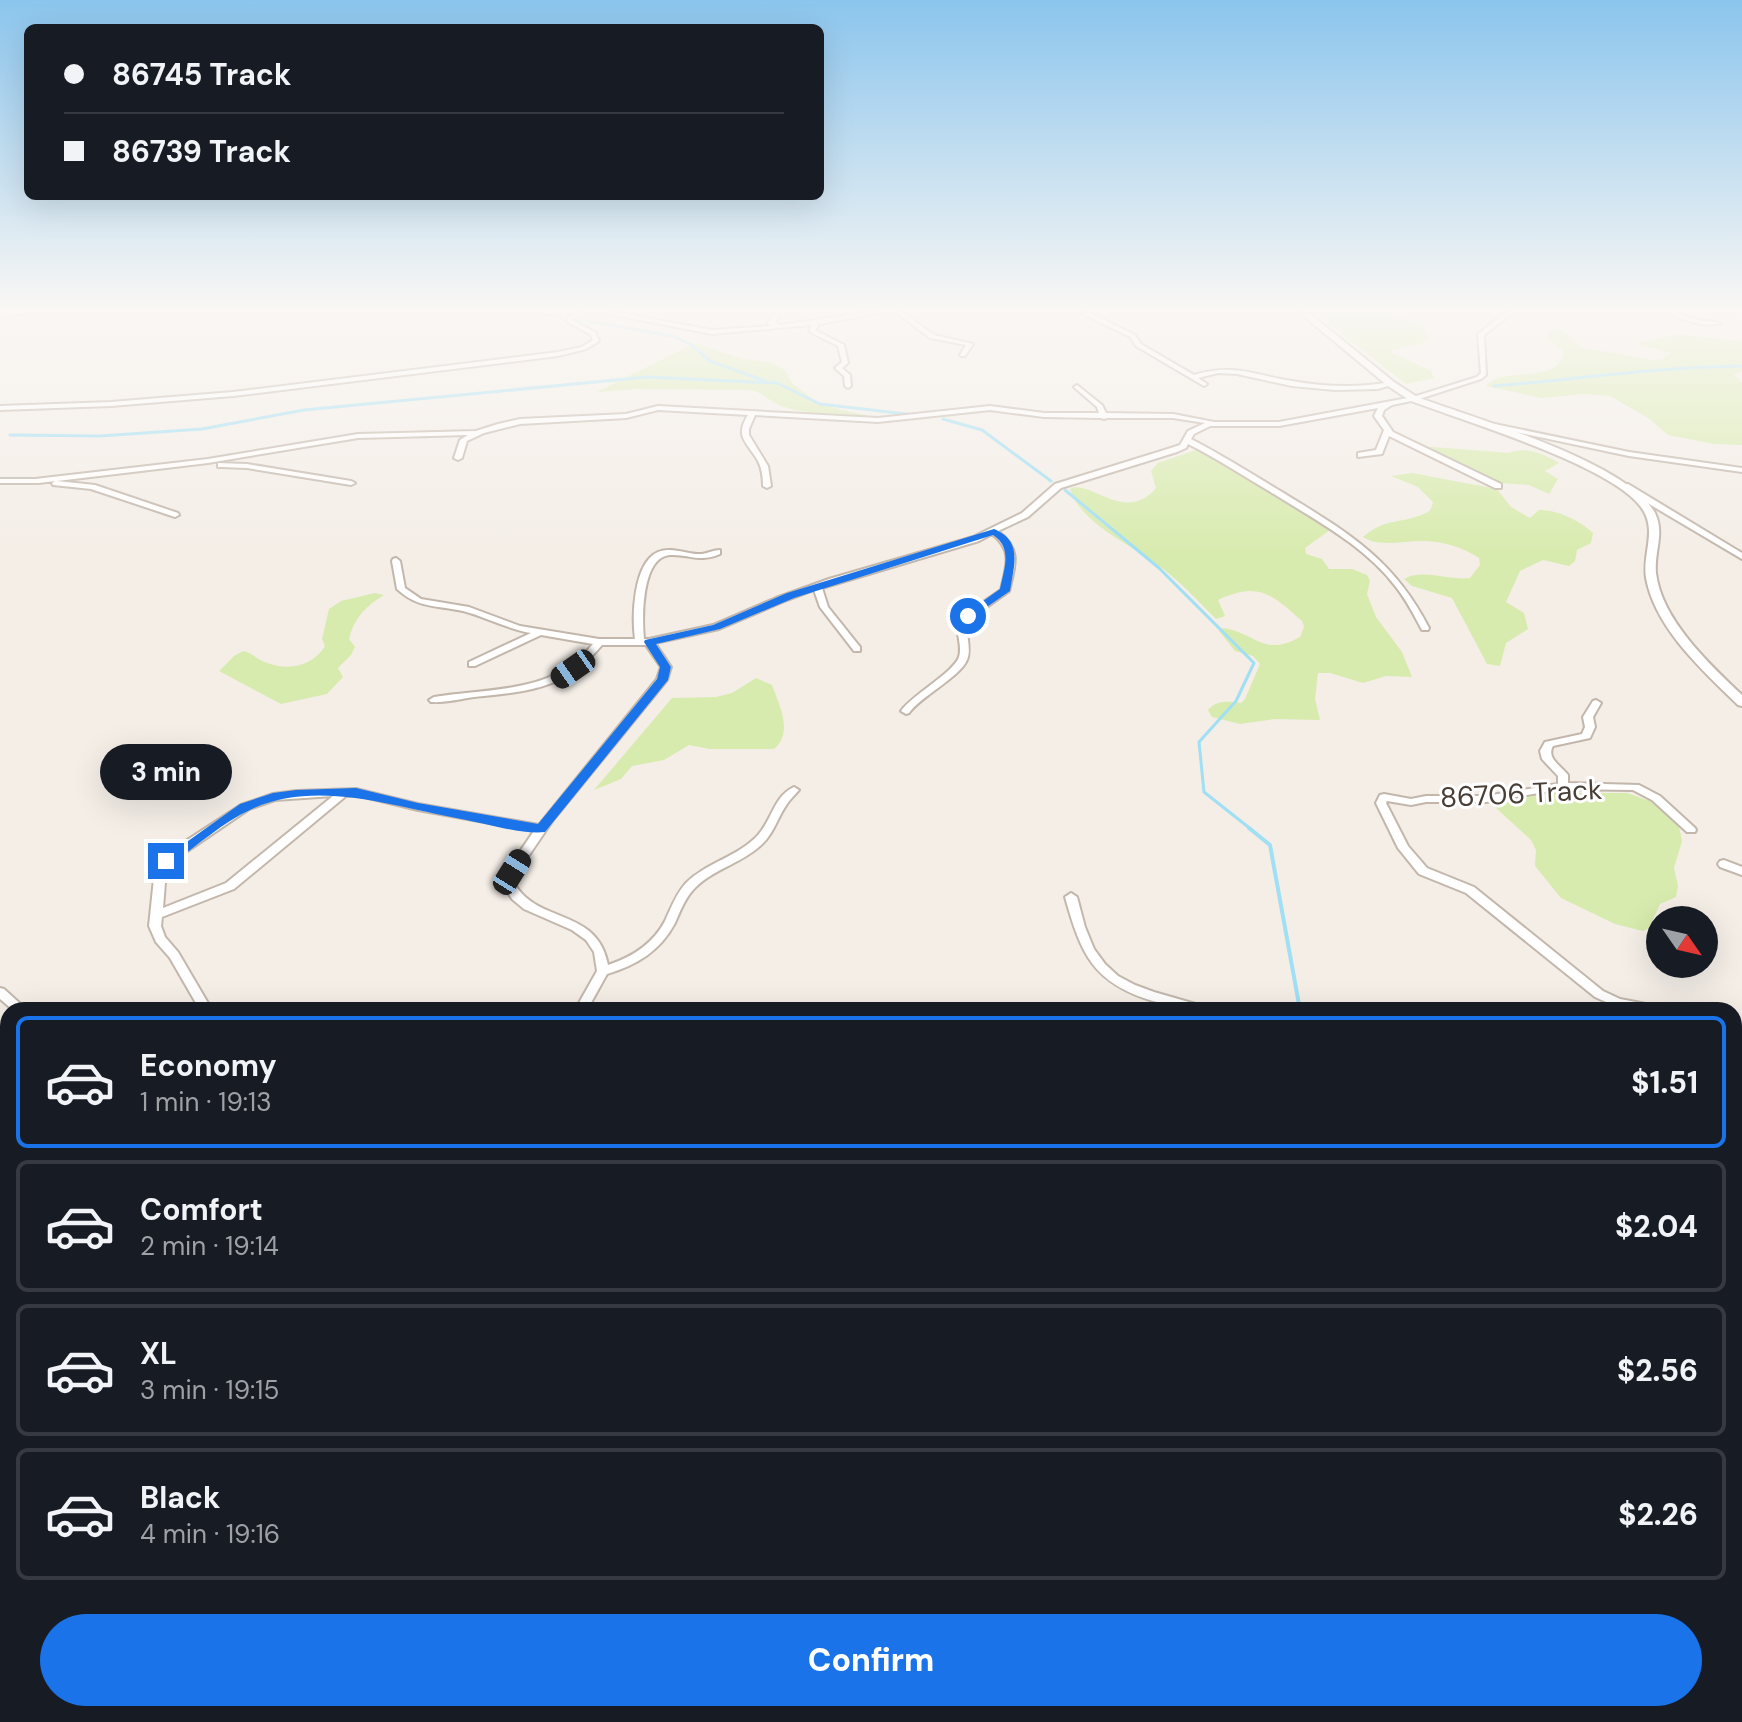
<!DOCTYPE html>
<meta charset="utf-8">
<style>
body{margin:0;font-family:"DM Sans",sans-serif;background:#242831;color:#f1f3f6;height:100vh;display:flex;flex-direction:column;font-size:30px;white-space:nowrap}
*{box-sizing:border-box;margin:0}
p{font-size:26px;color:#9ea1a6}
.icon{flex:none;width:44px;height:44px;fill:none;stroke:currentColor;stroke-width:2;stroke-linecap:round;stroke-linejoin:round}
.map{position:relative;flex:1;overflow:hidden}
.drawer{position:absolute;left:0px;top:1002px;width:1742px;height:720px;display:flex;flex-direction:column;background:#171b24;border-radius:24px 24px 0 0;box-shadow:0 8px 32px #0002}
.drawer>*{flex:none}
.banner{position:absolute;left:24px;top:24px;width:800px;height:176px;border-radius:12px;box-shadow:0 8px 32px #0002;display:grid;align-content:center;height:176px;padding:0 40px;background:#171b24}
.needle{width:52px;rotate:124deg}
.tools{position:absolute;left:1646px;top:906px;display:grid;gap:16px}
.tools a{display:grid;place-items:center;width:72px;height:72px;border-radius:50%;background:#171b24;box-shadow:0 8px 32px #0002;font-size:40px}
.end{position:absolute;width:36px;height:36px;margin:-18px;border:10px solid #1a73e8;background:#fff;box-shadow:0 0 0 4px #fff}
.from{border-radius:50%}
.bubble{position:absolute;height:56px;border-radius:28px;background:#171b24;box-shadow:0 8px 32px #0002;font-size:26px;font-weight:800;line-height:56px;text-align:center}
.car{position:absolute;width:24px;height:48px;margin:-24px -12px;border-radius:10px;box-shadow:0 0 6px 2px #0007;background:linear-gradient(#222 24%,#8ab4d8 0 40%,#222 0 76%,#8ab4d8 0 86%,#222 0)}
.banner b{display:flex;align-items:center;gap:28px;height:76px;font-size:30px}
.banner b+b{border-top:2px solid #363941}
.banner i{width:20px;height:20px;background:#f1f3f6}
ul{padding:14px 0 0;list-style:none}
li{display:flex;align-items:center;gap:24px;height:132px;margin:0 16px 12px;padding:0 24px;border:4px solid #363941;border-radius:12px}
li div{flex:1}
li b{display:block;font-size:30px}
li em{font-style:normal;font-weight:800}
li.selected{border-color:#1a73e8}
li>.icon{width:72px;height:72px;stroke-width:1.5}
.action{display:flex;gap:16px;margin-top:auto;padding:16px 40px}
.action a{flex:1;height:92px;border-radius:48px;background:#1a73e8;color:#fff;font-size:32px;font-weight:800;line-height:92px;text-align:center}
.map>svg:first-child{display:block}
</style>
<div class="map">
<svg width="1742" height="1722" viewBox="0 0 1742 1722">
<rect width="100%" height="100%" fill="#f4eee7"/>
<g fill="#d8ebae">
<path d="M1316,313H1389L1422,324L1429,339C1418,350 1402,343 1390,352L1431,371L1434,378L1406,384Z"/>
<path d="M1553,329L1563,331L1583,348L1652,360L1663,359L1671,353L1635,344L1676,334L1742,341V371L1734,375L1742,383V445L1714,444L1668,435L1650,419L1610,396L1583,394L1542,398L1486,386C1503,365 1558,386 1564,352L1546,337Z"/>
<path d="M695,343L740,358L772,363L785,370L792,383L815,401L841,410L875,417C849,416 801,415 779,405C768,400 763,393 751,390L635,389L597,392Z"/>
<path d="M1420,446L1509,453C1526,446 1543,454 1559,463L1545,471L1558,479L1549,494L1529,485L1500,483Z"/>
<path d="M1196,450L1221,460L1328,527L1330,530L1305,548L1306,554L1322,559L1329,569H1352L1367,575L1370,581L1367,594L1376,617L1402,652L1412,677L1386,676L1363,683L1330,673H1318L1315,699L1320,720L1275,719L1240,724L1212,717L1208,710C1216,700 1229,701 1241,703L1245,699L1260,664L1253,656L1235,651L1219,631L1223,628C1255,632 1263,658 1300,637L1304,627L1302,621C1272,594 1258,581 1218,600L1225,616L1216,619C1200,603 1184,586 1167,572C1138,547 1081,526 1070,489C1089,478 1125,525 1156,488L1151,471L1158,463Z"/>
<path d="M1412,473L1497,489L1511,507L1530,518L1539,510C1558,510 1579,520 1593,533L1591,543L1577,550L1575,561L1569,566L1543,560L1520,571L1506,602L1524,613L1528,629L1506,643L1500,666L1487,664L1452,598L1412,586L1404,579C1422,568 1449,581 1470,578L1480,565L1479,558C1462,547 1445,542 1425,541C1406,540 1379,548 1363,537C1386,517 1403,524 1426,513C1432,510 1431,508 1433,502L1418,487L1391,476Z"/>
<path d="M375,593L384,595C366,606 354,618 349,639L355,647L351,655L338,668L343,677L327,694L281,704L219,671L234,656L243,651C253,653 257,660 267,663C289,671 313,666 325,646L322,639L329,609L341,601Z"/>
<path d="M756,678L772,685C779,705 794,732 774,749H709L689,745L664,760L632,766L621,779L594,790L672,698L716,697L732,693Z"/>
<path d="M1551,793H1627L1650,801L1679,826L1682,841L1674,868L1678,886L1676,897L1660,904L1649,928L1643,931L1615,924L1561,898L1535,866L1536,850L1531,840L1495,807L1496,802Z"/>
</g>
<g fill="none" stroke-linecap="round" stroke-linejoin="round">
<g stroke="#a0dff4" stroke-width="3">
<path d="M538,313L561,317"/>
<path d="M0,319L29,313"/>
<path d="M576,319L673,336L690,344L710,361L765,381"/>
<path d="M777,383L820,404L915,415"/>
<path d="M1494,386C1577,379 1658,367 1742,366"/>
<path d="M943,419L982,430L1051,481"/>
<path d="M10,435L100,436L202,429L304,410L647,377L777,383"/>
<path d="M1065,490L1159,568L1254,663L1236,701L1199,742L1204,792L1252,830"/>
</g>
<path stroke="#a0dff4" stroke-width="4" d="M1249,828L1270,845L1300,1010"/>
<path stroke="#a0dff4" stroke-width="6" d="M1734,1394L1742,1400"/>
<g stroke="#c3b7ac" stroke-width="4">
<g id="minor">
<path d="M576,313H587L574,318L572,320L595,332L599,341L586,349L558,356L233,396L111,406L0,410V406L111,402L233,392L558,352L582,347L593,340L590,334L566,321L569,316Z"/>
<path d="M604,313H620L712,330L771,326L768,323L775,313H781L775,322L780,325L862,313H880L819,324L815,330L844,345L848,363L842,368L850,375L851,386L848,388L845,386L844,376L835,368L842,362L838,346L812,333L809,330L812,325L712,334Z"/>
<path d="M897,313H904L934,335L973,344L965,356H961L960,355L966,345L930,338Z"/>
<path d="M1081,313H1090L1135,335L1141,344L1194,375C1234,363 1253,375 1292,381C1325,387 1358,388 1391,382L1394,384L1378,389L1335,390L1292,386L1237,374L1218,373L1198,378L1207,384L1204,386L1136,346L1130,337Z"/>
<path d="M1505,313H1513L1484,335L1486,375L1481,379L1416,400L1392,405L1384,410L1382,416L1393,432L1501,484V488H1495L1389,436L1382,454L1358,457V453L1376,450L1384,430L1374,416L1378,408L1279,426H1210L1194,434L1191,439C1222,455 1252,474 1282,492C1347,532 1393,558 1429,628L1428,630H1422C1414,615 1407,601 1396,587C1365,546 1317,521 1274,494C1245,477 1218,459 1188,444L1186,448L1177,452L1061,488L1028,517L998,531C1022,549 1015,566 1009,591L967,621C965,634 972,648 967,660C960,677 920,697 909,713L906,714L901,711C911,696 954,672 959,657C963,644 954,633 960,618L1001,590C1006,567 1014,551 992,534L979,541L822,588L828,607L860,647V651H854L820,607L814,590L782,602L719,629L655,643L671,667L667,680L553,820L517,873L514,883C538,925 597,907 608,965C632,957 653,944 665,921C671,908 676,894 686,883C707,862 738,857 758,835C772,820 774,796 794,787L799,790C795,795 790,799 787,804C777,818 774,834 760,846C740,864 711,870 693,890C684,900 680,912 675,923C660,951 637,965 607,974L587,1010H575L597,971L594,952L586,940L572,930L524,909L512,899L502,883L508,869L534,831L418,810L356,795L346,796L234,889L162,917L161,926L165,937L178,952L212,1010H200L170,958L156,942L149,926L155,869L172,850L241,805L273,794L296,791L356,789L418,804L539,825L657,679L661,667L646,645H602C564,690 529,691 474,697C460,699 444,703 431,702L429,700L434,697C482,689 542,693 580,658C585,654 589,648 593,644L541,635L475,666H469V662L531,633C507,629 486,617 463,611C436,605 419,609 397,589L392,561L393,559L396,558L400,561L405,588L421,599L469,607L520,626L599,639H635C632,617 633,563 658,552C673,546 687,555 702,554C709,553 713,550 720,550V554C700,563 689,554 670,555C641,557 642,619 644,639H649L713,625L776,598L829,579L973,537L1022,513L1055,484L1171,448L1180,445L1188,431L1205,423L1173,418H1107L1104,419L1101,418L1044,417L990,410L878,422L755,415L749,429V435L768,466L771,486L767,488L763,486C763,477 762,469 758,461C747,442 734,437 748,415L658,410L626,418L520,424L484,433L467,441L462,458L458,460L454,458L460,440L468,435L358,438L208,463L57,481L95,485L178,513L179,515L175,517L91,489L53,485L52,483L55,481L39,483H0V479H35L208,459L358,434L476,431L498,424L520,419L626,414L658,406L878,418L990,406L1044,413H1099L1097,407L1075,388L1074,387L1077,385L1102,405L1106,413L1173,414L1214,422H1279L1413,397L1477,377L1481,373L1478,334ZM333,796L226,883L163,908L166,870L180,856L249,809L275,800Z"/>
<path d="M1669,313C1680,313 1688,318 1699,320C1707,322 1714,321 1721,323C1704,328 1685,321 1669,313Z"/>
<path d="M1480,421L1629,452L1742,468V472L1629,456L1483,425L1479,423Z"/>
<path d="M218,463L247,464L351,481L355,483L351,485L247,468L221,467H218Z"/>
<path d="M1622,484H1628L1742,553V559L1622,488Z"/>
<path d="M1596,700L1601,703L1593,717L1595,727L1590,738L1553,746C1546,758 1561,766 1568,775V783L1639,785L1660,796L1695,828L1696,830L1695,832H1687L1652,800L1633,790L1563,789L1486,802H1426L1411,805L1387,801L1386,803L1408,846L1427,868L1474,887L1603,991L1620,999L1662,1007L1664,1010C1635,1010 1622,1010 1595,997L1466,893L1419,874L1398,848L1376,803L1380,795L1384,794L1411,799L1426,796H1486L1558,784V776L1542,759L1540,751L1545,742L1582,734L1585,727L1583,717L1593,701Z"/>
<path d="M1724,860L1742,867V875L1720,867L1718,864L1720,861Z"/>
<path d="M1071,893L1077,897L1085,927L1094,949L1105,964L1118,976L1135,985L1154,992L1206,1007L1208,1010C1188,1010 1172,1006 1153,1001C1093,983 1081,954 1065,897Z"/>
<path d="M0,988L4,989L27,1010H13L0,999Z"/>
<path d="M1734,1052L1742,1056V1068L1734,1064Z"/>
<path d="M8,1085V1095L0,1096V1086Z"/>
<path d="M1734,1199L1742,1203V1217L1734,1213Z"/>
<path d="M8,1380V1396L0,1399V1383Z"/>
<path d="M8,1543V1561L0,1565V1547Z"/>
<path d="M1405,1714H1424L1427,1722H1408Z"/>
<path d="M1609,1714H1629L1626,1722H1606Z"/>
</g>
</g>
<g stroke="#c3b7ac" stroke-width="4">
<g id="tertiary">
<path d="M1300,313H1309L1394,382L1417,397C1473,418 1628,462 1655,513C1665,534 1654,551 1656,573C1661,619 1710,665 1742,695V706L1738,705C1703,671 1655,628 1646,578C1642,553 1658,530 1641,507C1610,465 1464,421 1411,401L1388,386Z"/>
<path d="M1734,1131L1742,1132V1146L1734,1145Z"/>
<path d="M291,1714H315L318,1722H294Z"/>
</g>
</g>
<use href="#minor" fill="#fff" fill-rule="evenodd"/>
<use href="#tertiary" fill="#fff" fill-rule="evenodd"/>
</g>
<linearGradient id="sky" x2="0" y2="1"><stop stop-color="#8bc5ed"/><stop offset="0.56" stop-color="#faf7f4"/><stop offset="1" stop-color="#faf7f4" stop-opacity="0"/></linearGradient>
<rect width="1742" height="554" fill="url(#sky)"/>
<path fill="#1a73e8" d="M994,529C1023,541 1014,565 1010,591L971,618L962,616L1000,589C1004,569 1013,548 993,535L794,598L720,629L656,644L671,667L668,680L545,832C523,835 484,823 461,819C394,807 318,779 252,809C223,822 197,846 171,864H162L160,861L240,804L273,793L296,790L356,788L418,803L538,824L657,679L660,667L644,642L645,640L713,625L787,593Z"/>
<g text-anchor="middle" stroke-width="6" stroke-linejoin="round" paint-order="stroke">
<g font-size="28" fill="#483e35" stroke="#fff">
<text transform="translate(1521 793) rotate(-3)" y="10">86706 Track</text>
</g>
</g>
</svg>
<div class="tools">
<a><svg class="needle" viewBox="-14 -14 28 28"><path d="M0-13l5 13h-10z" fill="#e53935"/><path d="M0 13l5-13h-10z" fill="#9ea1a6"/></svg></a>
</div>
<i class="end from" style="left:968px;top:616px"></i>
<i class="end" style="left:166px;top:861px"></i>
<div class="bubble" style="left:100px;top:744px;width:132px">3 min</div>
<i class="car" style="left:573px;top:669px;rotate:235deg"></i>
<i class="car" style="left:512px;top:872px;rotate:32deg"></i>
<div class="banner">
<b><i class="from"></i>86745 Track</b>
<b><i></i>86739 Track</b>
</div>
<section class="drawer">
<ul>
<li class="selected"><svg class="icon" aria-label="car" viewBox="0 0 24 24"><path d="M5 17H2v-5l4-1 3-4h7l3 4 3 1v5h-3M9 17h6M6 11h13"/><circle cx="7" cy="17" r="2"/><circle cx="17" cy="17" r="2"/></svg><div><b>Economy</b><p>1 min · 19:13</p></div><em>$1.51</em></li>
<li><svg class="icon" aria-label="car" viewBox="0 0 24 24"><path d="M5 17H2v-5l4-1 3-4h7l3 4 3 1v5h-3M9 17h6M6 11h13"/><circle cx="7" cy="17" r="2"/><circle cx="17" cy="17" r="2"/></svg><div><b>Comfort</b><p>2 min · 19:14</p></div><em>$2.04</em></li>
<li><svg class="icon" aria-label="car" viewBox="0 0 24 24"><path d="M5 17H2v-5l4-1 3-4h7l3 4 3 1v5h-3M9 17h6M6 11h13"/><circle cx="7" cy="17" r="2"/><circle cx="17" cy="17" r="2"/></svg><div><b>XL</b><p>3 min · 19:15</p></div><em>$2.56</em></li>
<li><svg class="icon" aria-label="car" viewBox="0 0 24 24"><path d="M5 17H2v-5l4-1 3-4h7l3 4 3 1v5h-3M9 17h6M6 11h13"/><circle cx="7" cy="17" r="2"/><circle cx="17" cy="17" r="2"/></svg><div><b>Black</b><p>4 min · 19:16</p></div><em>$2.26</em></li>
</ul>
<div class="action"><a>Confirm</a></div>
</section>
</div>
